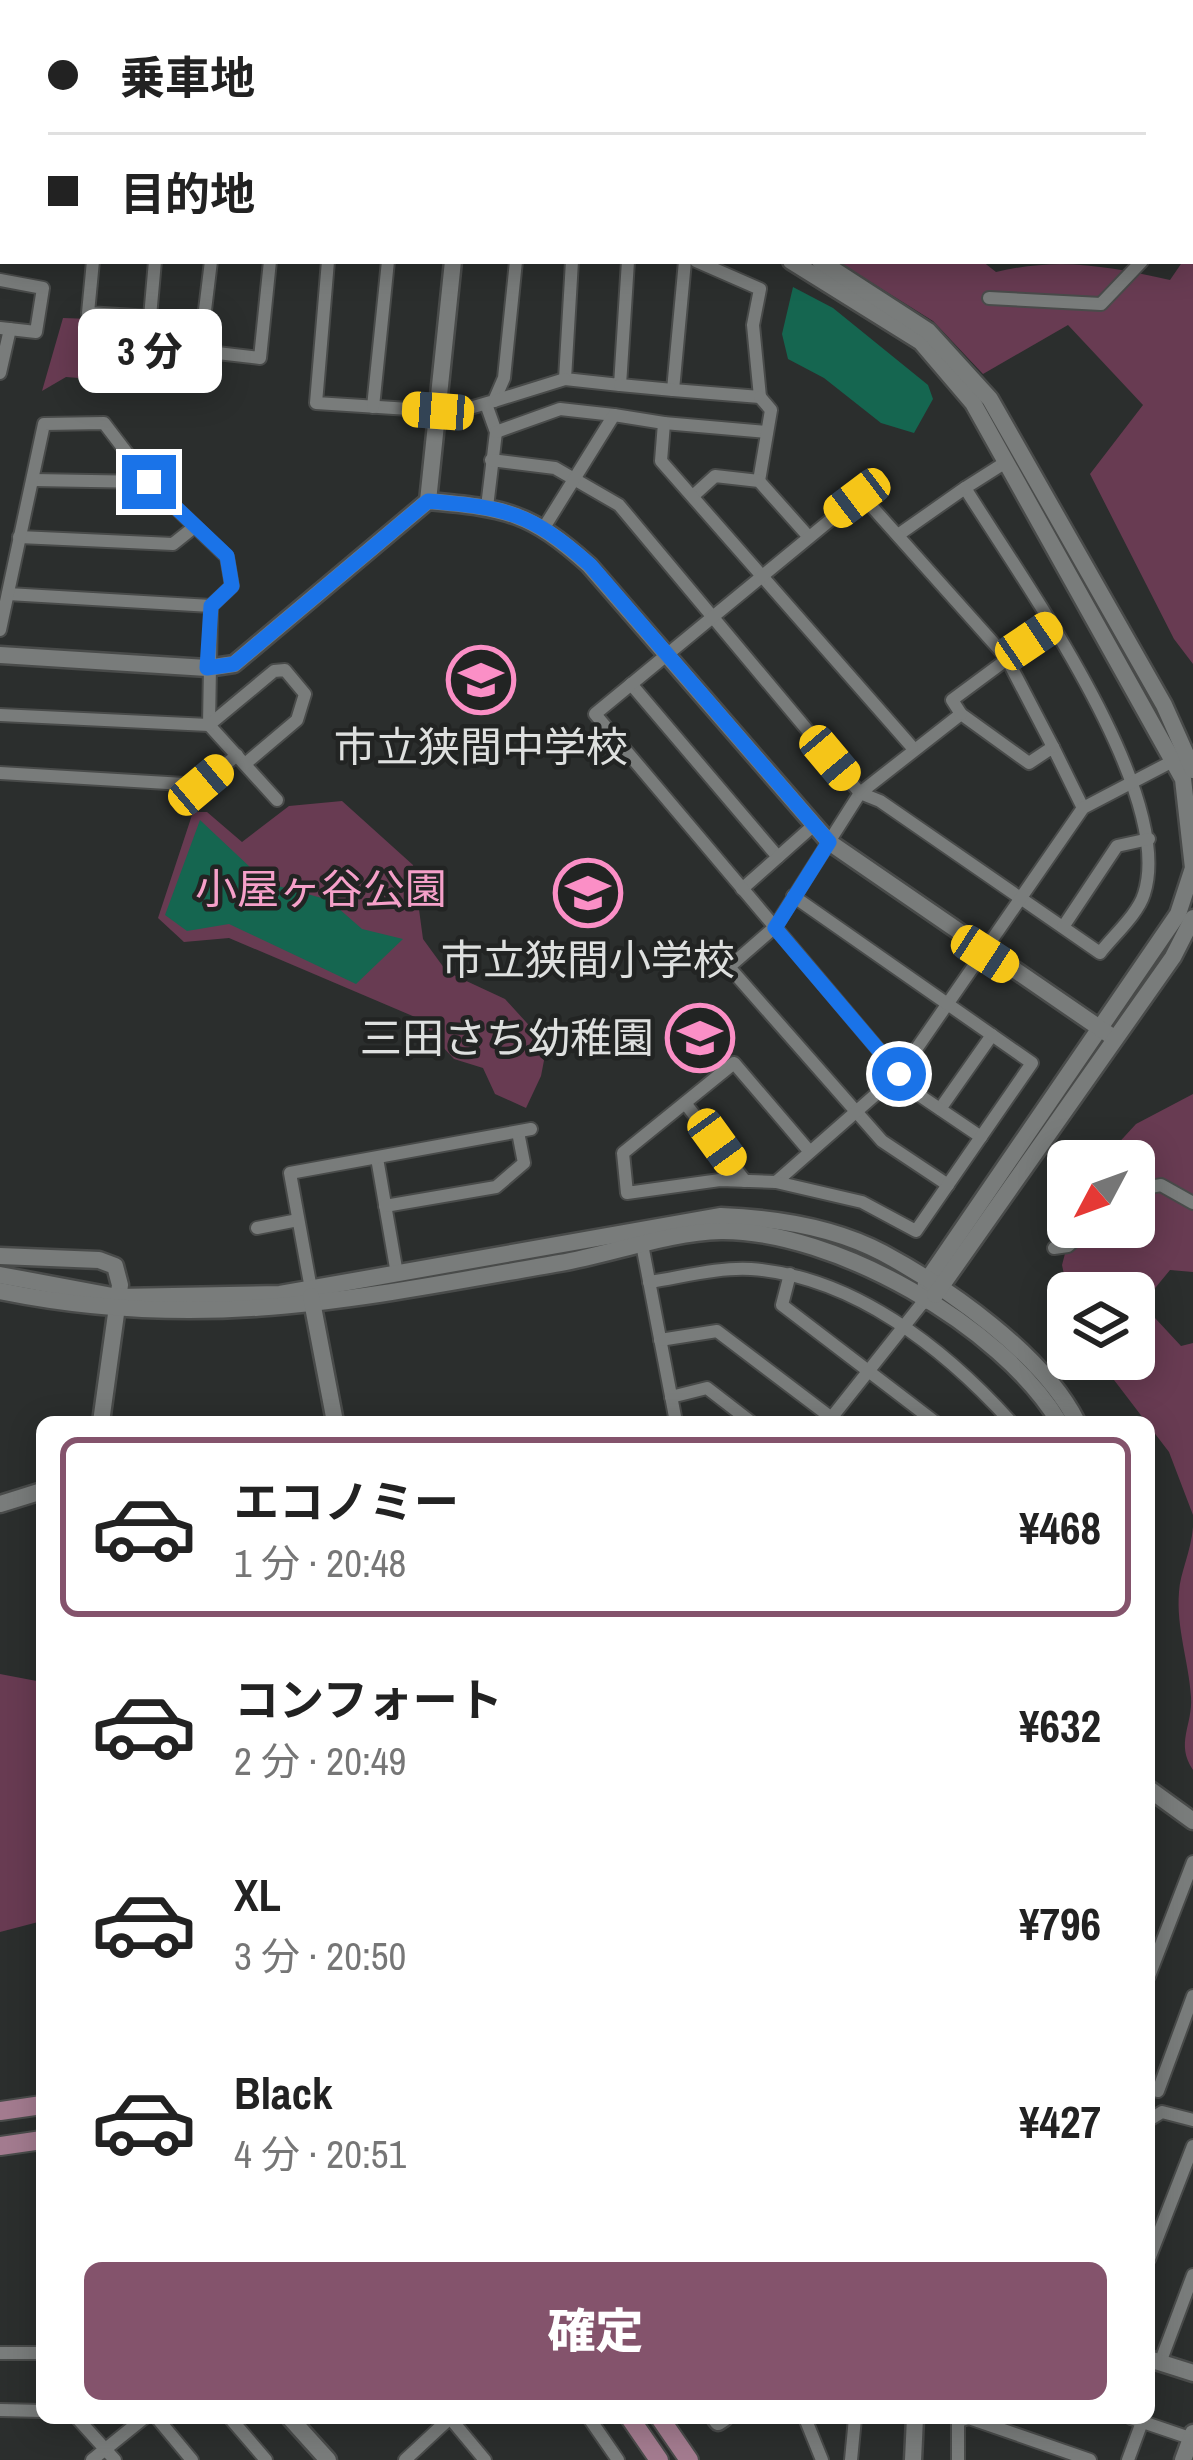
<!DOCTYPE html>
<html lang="ja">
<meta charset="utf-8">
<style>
body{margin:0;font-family:"Archivo Narrow","Noto Sans JP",sans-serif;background:#f6f6f6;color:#222;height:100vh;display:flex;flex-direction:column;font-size:45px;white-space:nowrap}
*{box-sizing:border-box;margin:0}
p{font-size:39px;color:#767676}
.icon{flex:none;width:66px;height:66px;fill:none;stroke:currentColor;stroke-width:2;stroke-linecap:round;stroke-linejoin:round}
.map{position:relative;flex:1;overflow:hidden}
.drawer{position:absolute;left:36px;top:1416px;width:1119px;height:1008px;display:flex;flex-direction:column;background:#fff;border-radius:18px;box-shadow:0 6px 30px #0003}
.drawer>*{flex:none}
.top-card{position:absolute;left:0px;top:0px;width:1194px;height:264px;box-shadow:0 6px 30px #0003;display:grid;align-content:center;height:264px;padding:0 48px;background:#fff}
.needle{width:78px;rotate:229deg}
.fabs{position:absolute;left:1047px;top:1140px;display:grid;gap:24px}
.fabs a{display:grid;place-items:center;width:108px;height:108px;border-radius:18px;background:#fff;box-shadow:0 6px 30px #0003;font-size:60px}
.end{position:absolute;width:54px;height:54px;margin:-27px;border:15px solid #1a73e8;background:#fff;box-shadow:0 0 0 6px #fff}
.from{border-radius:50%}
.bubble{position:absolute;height:84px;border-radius:18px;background:#fff;box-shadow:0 6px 30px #0003;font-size:39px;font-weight:800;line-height:84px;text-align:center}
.car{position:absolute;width:36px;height:72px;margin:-36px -18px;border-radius:15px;box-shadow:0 0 9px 3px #0007;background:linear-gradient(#f5c518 24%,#345 0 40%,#f5c518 0 76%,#345 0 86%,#f5c518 0)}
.top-card b{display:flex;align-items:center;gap:42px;height:114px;font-size:45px}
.top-card b+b{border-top:3px solid #e0e0e0}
.top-card i{width:30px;height:30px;background:#222}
ul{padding:21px 0 0;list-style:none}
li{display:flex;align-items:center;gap:36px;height:180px;margin:0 24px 18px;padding:0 24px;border:6px solid transparent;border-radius:18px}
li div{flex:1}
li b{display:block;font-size:45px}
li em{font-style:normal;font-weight:800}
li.selected{border-color:#84536c}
li>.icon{width:108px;height:108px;stroke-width:1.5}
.action{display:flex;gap:24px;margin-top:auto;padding:24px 48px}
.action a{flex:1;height:138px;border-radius:18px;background:#84536c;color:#fff;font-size:48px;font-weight:800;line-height:138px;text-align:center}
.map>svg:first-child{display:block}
</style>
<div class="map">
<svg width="1193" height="2460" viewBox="0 0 1193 2460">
<rect width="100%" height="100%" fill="#2b2e2d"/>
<g fill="#683b52">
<path d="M461,0H689L460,3Z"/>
<path d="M1074,0H1193V120L1191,3Z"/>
<path d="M1193,245V664L1174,639L1090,474L1143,405L1068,325L983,374L933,321L837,261H982L996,272C1059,257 1107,266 1170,280L1183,261H1191Z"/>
<path d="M63,318L147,321L104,380L66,377L42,391Z"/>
<path d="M342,801L413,865L423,939L447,972L505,999L547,1045L541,1076L526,1108L495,1094L483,1068L454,1059L415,1017L229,938L184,942L158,918L193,812H207L242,842L289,806Z"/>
<path d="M1193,1094V1272L1170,1270L1142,1304L1181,1346L1193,1343V1515L1169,1452L1098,1359H1134V1293H1068L1062,1265L1072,1227H1134V1161H1102L1136,1124Z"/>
<path d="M1193,1527V1770C1175,1743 1193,1725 1191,1697C1189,1662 1176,1628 1179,1592C1180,1573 1191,1552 1193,1527Z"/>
<path d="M0,1674L42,1682V1921L0,1932Z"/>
</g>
<g fill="#156650">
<path d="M793,287L833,308L928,385L933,399L914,433L881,423L824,378L788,359L782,334Z"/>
<path d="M200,820L267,883L329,900L362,929L403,939L356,984L229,924L187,931L165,915Z"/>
</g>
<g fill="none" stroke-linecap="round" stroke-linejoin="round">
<g stroke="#494b4a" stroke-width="16">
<g id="street">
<path d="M981,0L982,3"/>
<path d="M1191,144L1193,145"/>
<path d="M0,189H3"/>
<path d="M1191,203L1193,201"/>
<path d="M0,248H3"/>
<path d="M93,261L88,313L150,317L155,261"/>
<path d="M211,261L200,351L260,358L270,261"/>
<path d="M328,261L316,403L456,412L494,401L504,378L516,261"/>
<path d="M572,261L565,379L620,385L628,261"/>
<path d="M685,261L673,390L760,397L753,325L760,289L696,261"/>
<path d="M0,280L43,288L36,332L0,328"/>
<path d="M989,298L1101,304L1142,261"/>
<path d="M0,373L10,329"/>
<path d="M620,385L673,390"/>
<path d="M494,401L565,379"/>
<path d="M486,404L496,432L487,507"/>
<path d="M373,407L388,261"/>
<path d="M664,423L767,432"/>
<path d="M496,432L560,409L614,415"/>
<path d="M491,460L555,468L619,505L860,793L775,927L729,967L882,1141L948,1185"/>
<path d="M1006,462L965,488C1019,575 1177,793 1144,894C1138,914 1113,936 1100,953L880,801L860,793L961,714L1029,763L1053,747L1083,808"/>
<path d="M33,480L149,482"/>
<path d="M759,481L771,410L760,397"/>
<path d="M693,496L715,476L759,481L808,536"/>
<path d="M545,526L614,415L664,423L661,461L912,747"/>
<path d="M898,535L965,488"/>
<path d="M19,537L173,544L193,528"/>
<path d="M8,594L211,606"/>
<path d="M0,630L44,424L104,423L149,482L227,557L232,586L211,606L209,725L277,800"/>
<path d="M631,684L778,857"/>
<path d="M961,714L952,700L1052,626"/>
<path d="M0,715L209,725L274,671L285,670L305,694L297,720L245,764"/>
<path d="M0,773L201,785L237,755"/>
<path d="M742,889L814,825"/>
<path d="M1063,927L1117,846L1149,839"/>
<path d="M685,1103L745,1181"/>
<path d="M940,1109L992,1035"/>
<path d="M981,1137L919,1095L899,1074L595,714L857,498L865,499L1006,657L1053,747"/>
<path d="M810,1152L734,1063L623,1153L627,1193L720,1180L776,1182L899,1074L1083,808L1173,761"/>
<path d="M377,1158L397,1274"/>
<path d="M776,1182L862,1202L916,1231L1032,1063L793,896"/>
<path d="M1134,1190L1161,1185L1193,1203"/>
<path d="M385,1206L496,1187L524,1163L518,1132"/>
<path d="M257,1228L298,1220"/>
<path d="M641,1239L676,1422"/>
<path d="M1054,1248L1068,1246L1090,1227"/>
<path d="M790,1274L782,1305L935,1422"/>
<path d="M649,1282C682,1277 719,1267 751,1269C853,1276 944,1348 1011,1422"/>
<path d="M311,1289L290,1173L531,1129"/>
<path d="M660,1340L717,1331L837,1422"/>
<path d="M671,1397L707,1388L751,1422"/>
<path d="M828,1422L924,1301"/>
<path d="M1149,1976L1193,1862"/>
<path d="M1149,2088L1158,2091L1193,1996"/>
<path d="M1149,2120L1162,2112L1193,2120"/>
<path d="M1149,2259L1193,2146"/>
<path d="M0,2353H42"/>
<path d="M1160,2363L1193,2275"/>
<path d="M0,2410L42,2411"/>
<path d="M77,2418L115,2460"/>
<path d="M157,2418L192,2460"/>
<path d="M230,2418L266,2460"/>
<path d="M589,2418L618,2460"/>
<path d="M805,2418L822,2460"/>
<path d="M1131,2418L1193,2439"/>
<path d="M958,2421L969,2418L1090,2460"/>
<path d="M92,2460L144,2418"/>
<path d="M405,2460L450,2418L485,2460"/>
<path d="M851,2460L855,2418"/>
<path d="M958,2460V2418"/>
<path d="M1128,2460L1142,2422"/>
</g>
</g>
<g stroke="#494b4a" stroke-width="21">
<g id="secondary">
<path d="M0,132H3"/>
<path d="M0,146H3"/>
<path d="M791,261L921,342L973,403L1183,779L1193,868L1178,914L926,1282L924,1301"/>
<path d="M820,261L928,331L990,399L1164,705L1193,770"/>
<path d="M428,501L453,261"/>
<path d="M0,655L207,668L234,664L428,501C506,508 530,512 589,565L829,842L1114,1038"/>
<path d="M0,1256L99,1260L115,1266L120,1285L101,1422"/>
<path d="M0,1275L118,1297L280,1294L721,1216C775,1218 834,1227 883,1253C948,1288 1043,1354 1077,1422"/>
<path d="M0,1291C205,1333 359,1298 560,1263C612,1254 669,1232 721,1231C834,1230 1002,1326 1059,1422"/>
<path d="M935,1295L1173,957L1193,918"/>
<path d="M311,1296L335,1422"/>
<path d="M0,1504L42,1491"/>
<path d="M1149,1789L1193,1821"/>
<path d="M1149,2359L1193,2373"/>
<path d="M290,2418L328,2460"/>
<path d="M715,2418L718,2422L724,2418"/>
<path d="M913,2460L915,2418"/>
<path d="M1183,2460L1193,2433"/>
</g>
</g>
<g stroke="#494b4a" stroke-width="22">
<g id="primary">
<path d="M0,2111L42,2105"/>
<path d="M0,2146L42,2140"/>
<path d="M630,2418L659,2460"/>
<path d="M660,2418L689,2460"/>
</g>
</g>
<use href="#street" stroke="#797c7b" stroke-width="12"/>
<use href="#secondary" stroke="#797c7b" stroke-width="16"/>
<use href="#primary" stroke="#a37b8f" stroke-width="18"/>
</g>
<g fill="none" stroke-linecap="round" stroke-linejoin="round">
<path stroke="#1a73e8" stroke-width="15" d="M149,482L227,556L232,586L211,606L207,668L234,664L428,501C507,508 530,512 590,565L829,842L775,928L899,1074"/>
</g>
<defs>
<g id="school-ring" transform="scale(3.45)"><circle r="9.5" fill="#222423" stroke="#fb8fc6" stroke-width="1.5"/><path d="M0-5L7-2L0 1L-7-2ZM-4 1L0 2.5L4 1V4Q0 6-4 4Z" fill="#fb8fc6"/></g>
</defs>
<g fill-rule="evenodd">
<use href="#school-ring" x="481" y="680"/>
<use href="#school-ring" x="588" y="893"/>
<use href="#school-ring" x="700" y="1038"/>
</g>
<g text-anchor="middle" stroke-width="9" stroke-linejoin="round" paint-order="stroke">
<g font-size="42" fill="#dee0df" stroke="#222423">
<text x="481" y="762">市立狭間中学校</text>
<text x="588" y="975">市立狭間小学校</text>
<text x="654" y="1053" text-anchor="end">三田さち幼稚園</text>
</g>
<g font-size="42" fill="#f5a0c9" stroke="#222423">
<text x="321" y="904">小屋ヶ谷公園</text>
</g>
</g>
</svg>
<div class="fabs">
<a><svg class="needle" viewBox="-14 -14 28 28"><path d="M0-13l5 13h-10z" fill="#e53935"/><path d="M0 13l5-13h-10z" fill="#767676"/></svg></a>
<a><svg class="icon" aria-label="layers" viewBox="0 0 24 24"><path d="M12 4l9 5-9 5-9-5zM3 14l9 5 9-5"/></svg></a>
</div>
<i class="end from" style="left:899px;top:1074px"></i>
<i class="end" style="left:149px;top:482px"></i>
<div class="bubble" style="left:78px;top:309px;width:144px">3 分</div>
<i class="car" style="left:438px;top:411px;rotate:274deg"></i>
<i class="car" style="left:857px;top:498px;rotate:233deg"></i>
<i class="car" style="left:1029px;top:641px;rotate:56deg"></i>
<i class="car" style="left:830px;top:758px;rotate:140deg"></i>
<i class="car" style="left:201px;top:785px;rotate:50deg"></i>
<i class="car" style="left:985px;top:954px;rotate:123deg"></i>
<i class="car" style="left:717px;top:1142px;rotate:144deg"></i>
<div class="top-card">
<b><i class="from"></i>乗車地</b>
<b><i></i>目的地</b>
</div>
<section class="drawer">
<ul>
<li class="selected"><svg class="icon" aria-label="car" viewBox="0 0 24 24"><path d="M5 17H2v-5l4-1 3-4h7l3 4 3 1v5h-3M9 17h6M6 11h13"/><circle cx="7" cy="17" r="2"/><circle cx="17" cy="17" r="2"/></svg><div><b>エコノミー</b><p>1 分 · 20:48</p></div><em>¥468</em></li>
<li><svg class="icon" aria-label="car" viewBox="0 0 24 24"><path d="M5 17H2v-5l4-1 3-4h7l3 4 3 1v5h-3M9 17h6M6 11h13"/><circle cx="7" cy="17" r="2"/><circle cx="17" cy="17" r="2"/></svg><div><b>コンフォート</b><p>2 分 · 20:49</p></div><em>¥632</em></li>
<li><svg class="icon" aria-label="car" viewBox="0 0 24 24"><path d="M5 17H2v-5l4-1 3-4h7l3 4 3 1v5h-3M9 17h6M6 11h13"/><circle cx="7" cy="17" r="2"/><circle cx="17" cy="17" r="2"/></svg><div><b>XL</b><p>3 分 · 20:50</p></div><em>¥796</em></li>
<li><svg class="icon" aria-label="car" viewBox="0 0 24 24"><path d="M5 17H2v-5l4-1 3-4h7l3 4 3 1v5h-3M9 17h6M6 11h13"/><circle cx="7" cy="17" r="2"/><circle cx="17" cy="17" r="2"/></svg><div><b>Black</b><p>4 分 · 20:51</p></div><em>¥427</em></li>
</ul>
<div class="action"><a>確定</a></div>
</section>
</div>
